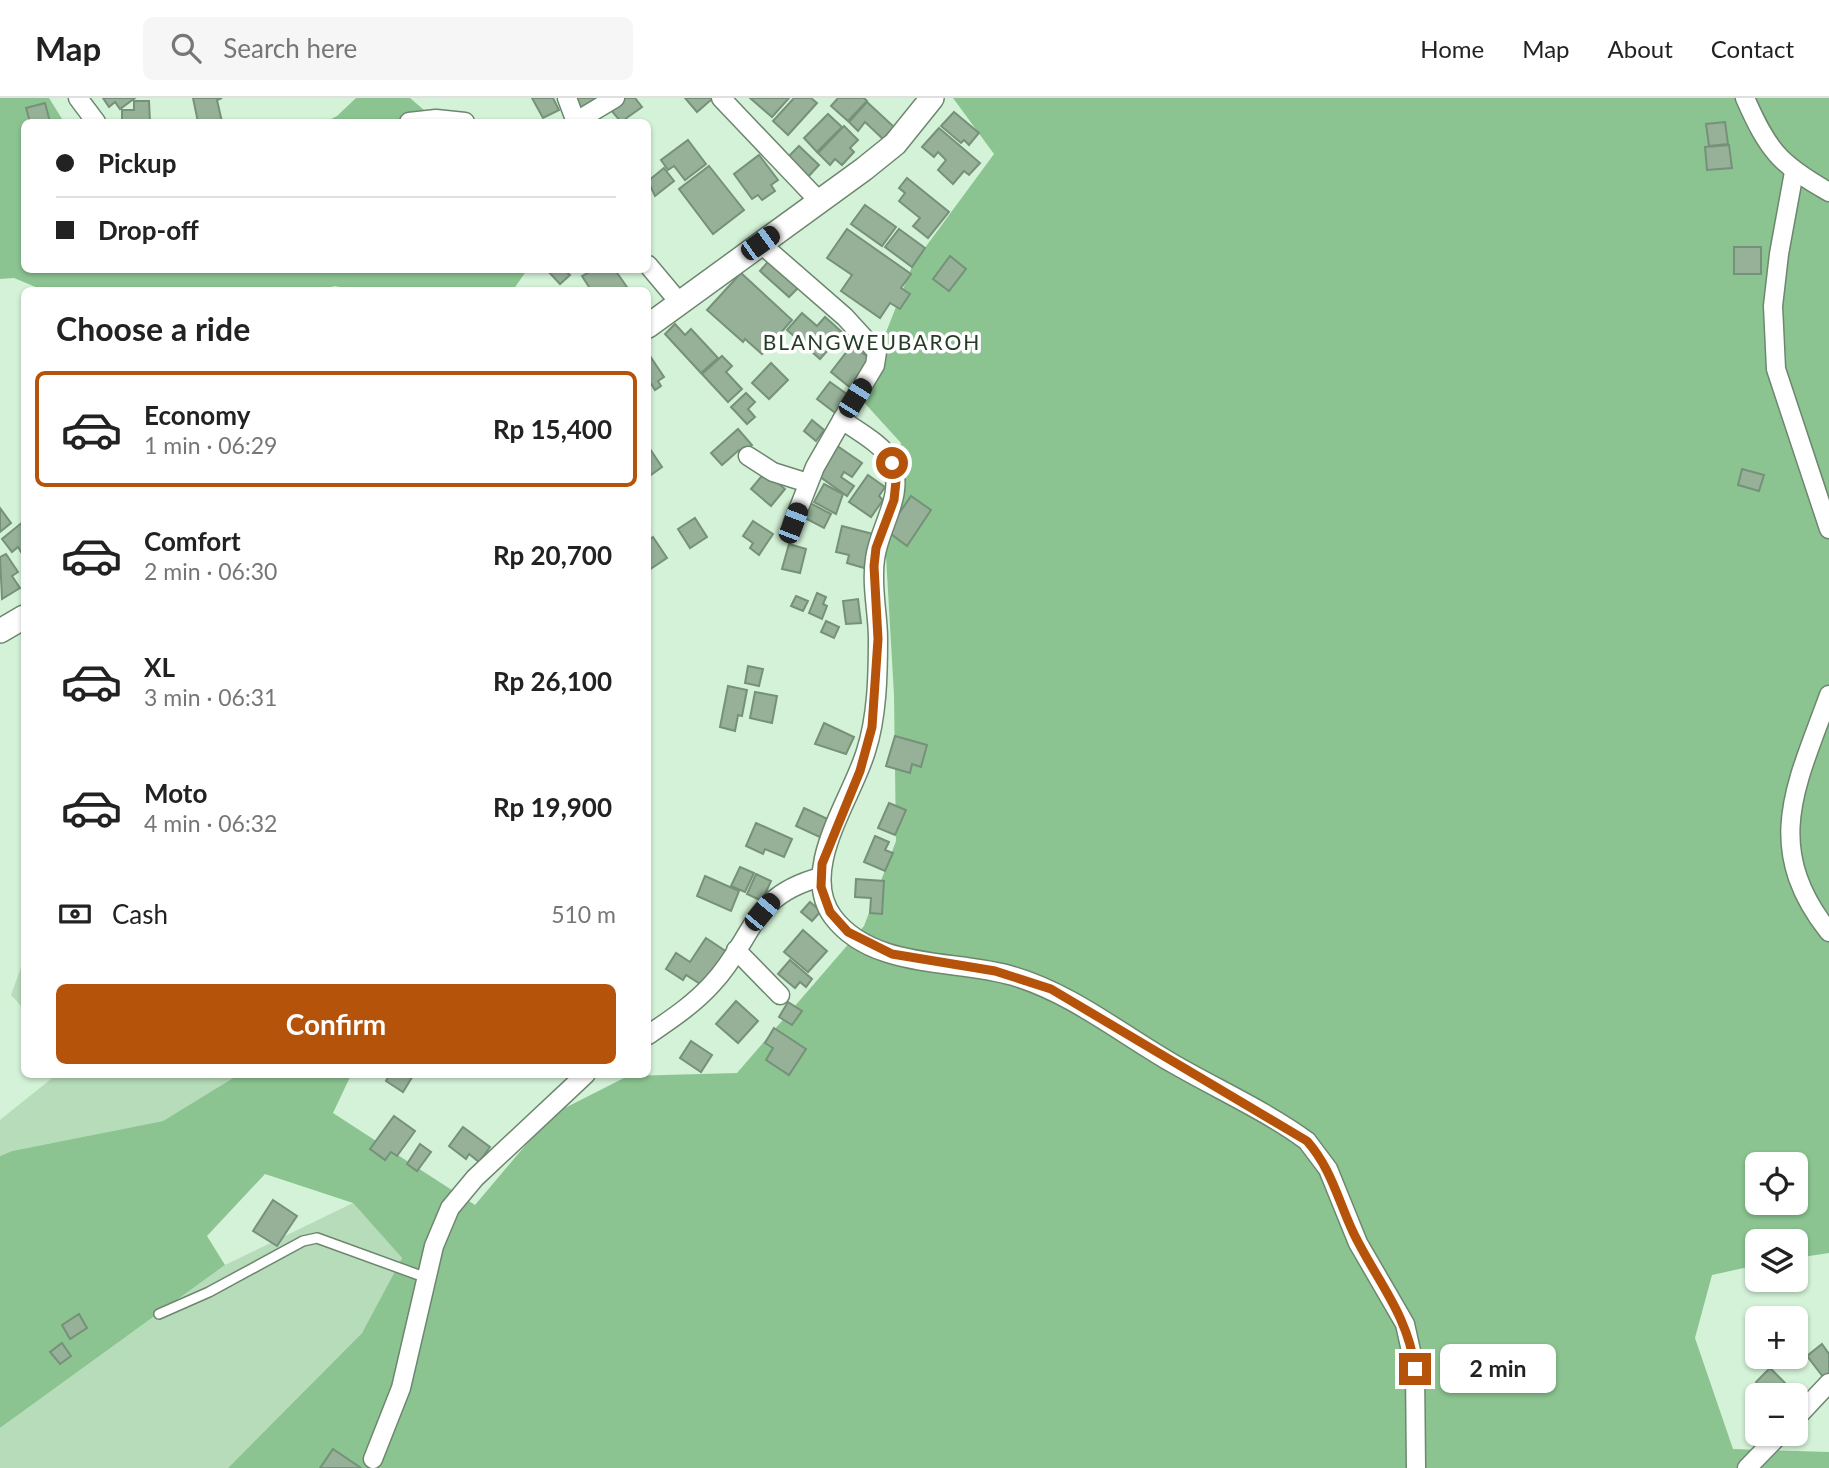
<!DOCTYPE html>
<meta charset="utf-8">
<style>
body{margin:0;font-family:Lato,sans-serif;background:#f6f6f6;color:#222;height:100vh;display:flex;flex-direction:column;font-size:26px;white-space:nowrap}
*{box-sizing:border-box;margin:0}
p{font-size:23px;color:#767676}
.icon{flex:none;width:38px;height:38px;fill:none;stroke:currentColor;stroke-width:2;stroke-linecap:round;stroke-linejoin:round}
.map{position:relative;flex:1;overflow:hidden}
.details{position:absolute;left:21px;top:189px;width:630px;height:791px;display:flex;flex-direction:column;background:#fff;border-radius:10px;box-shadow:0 2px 5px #0004}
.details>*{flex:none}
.top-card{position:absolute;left:21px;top:21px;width:630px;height:154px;border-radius:10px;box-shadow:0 2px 5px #0004;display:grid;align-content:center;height:154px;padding:0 35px;background:#fff}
.controls{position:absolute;left:1745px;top:1054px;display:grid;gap:14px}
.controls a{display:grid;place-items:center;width:63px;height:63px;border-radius:10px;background:#fff;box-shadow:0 2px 5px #0004;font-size:35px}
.end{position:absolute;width:32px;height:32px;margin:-16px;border:9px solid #b45309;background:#fff;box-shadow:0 0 0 4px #fff}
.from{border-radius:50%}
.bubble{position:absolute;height:49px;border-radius:10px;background:#fff;box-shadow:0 2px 5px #0004;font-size:23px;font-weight:700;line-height:49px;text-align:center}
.car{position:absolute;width:21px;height:42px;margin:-21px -10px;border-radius:9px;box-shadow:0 0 5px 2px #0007;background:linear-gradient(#222 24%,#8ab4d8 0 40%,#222 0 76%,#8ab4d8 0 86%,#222 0)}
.top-card b{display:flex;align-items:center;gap:24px;height:66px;font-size:26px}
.top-card b+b{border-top:2px solid #e0e0e0}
.top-card i{width:18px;height:18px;background:#222}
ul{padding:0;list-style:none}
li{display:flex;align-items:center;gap:21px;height:116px;margin:0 14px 10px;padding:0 21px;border:4px solid transparent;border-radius:10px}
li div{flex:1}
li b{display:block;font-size:26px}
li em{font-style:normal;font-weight:700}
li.current{border-color:#b45309}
li>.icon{width:63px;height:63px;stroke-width:1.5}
h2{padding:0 35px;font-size:32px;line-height:84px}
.pay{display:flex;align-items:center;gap:18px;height:77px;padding:0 35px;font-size:26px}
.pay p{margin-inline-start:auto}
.action{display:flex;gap:14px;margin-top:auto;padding:14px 35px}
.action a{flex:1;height:80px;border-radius:10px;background:#b45309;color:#fff;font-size:28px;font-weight:700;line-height:80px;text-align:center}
header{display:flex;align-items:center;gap:42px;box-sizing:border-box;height:98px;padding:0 35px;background:#fff;border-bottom:2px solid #e0e0e0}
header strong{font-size:33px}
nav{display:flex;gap:38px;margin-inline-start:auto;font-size:24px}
.search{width:490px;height:63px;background:#f6f6f6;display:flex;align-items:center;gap:18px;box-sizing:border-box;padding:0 24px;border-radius:10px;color:#767676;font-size:26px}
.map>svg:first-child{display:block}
</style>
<header>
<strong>Map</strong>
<div class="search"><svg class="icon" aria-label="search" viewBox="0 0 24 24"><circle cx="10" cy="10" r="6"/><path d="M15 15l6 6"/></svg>Search here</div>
<nav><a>Home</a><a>Map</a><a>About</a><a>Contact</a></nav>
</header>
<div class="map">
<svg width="1829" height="1370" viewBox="0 0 1829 1370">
<rect width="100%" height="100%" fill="#d4f2d7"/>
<g fill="#b6dcb9">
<path d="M24,861V911L11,897Z"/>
<path d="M56,977H238L163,1023L12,1053L0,1058V1022Z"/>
<path d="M353,1105L402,1160L362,1235L228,1370H0V1330L225,1167Z"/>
</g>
<g fill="#8bc491" fill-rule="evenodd">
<path d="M0,0H49L64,24H24V172H527L513,192H353L335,188L321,192H43L14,180L0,181Z"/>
<path d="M356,0H410L438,24H325L337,18Z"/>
<path d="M953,0H1829V1155L1796,1160V1143H1757V1167L1712,1177L1695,1240L1733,1351L1829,1354V1370H228L362,1235L402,1160L353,1105L265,1076L207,1138L225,1167L0,1330V1058L12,1053L163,1023L238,977H351L333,1015L475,1107L551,1017L628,978L737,975L864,828L896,743L894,597L885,441L901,345L860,300L913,166L994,56ZM1757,1066H1796V1104H1757Z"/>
</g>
<g fill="#96b198" stroke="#769179" stroke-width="2">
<path d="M103,0H135L120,11L115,4L109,9Z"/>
<path d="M193,0H222L217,2L222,24H198Z"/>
<path d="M532,0H553L559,12L543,20Z"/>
<path d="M569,0H609L581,14Z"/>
<path d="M625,0H635L642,9L621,24L611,12Z"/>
<path d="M685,0H711L712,1L697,14Z"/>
<path d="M750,0H789L772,19Z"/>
<path d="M794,0H811L817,5L788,37L773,23Z"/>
<path d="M838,0H864L867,3L848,23L831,8Z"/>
<path d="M134,3H149L150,24H122V12H134Z"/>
<path d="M867,4L894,29L883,41L865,24L858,33L849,24Z"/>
<path d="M45,5L50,24H30L26,10Z"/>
<path d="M954,14L979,35L969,47L964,42L961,45L941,28Z"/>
<path d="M828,16L842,29L817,54L804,40Z"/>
<path d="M1725,24L1728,46L1709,48L1706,26Z"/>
<path d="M844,28L858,42L850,50L854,54L842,67L835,61L830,67L818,55Z"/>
<path d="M939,30L980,65L969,77L964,73L953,86L938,72L946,62L938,54L934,59L922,49Z"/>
<path d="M688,42L706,66L685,82L674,68L668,72L661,62Z"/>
<path d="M1729,47L1732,70L1707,72L1705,49Z"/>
<path d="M799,48L819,67L808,79L788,59Z"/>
<path d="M759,57L778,82L771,87L775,93L762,102L758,97L752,101L734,76Z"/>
<path d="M709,68L744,112L713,136L679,91Z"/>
<path d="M664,70L674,83L655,98L648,83Z"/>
<path d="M907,80L949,114L928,140L913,128L920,120L899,103L905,95L899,90Z"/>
<path d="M865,107L896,129L882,148L851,126Z"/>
<path d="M847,131L911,176L901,190L910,196L900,211L890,205L880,220L841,193L852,177L827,160Z"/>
<path d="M899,131L925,150L912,169L885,149Z"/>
<rect x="1734" y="149" width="27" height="27"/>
<path d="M950,158L966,171L949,193L933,181Z"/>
<path d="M772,159L802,186L789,199L760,173Z"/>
<path d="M547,172H564L570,177L560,186Z"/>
<path d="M593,172H615L629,192H591L582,178Z"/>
<path d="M741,175L792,222L762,256L745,241L743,244L707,212Z"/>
<path d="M802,215L817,228L825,219L843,235L820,261L787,232Z"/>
<path d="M675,226L685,237L691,231L718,260L701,275L665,236Z"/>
<path d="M852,247L873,263L852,291L831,274Z"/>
<path d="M648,255L664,279L658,283L661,288L655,292L648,281Z"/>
<path d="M722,258L732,268L726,274L742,291L728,304L702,276Z"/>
<path d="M771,265L788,282L769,301L752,285Z"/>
<path d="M830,284L851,299L838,317L817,301Z"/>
<path d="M746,295L755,304L748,311L755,319L747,326L731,309Z"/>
<path d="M812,322L824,332L816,343L804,333Z"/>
<path d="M738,331L752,347L742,355L739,352L722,367L711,355Z"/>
<path d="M836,347L862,365L852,379L844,374L841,379L854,388L847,398L816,376Z"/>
<path d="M650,351L662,369L648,379V352Z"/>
<path d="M1742,371L1764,377L1759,393L1738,387Z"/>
<path d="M765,374L785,391L771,408L751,391Z"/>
<path d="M868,377L885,389L879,398L883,402L871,419L849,404Z"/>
<path d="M824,386L843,396L836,416L814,404Z"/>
<path d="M911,398L931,412L907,448L887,433Z"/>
<path d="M808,404L831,416L824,430L801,418Z"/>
<path d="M0,410L11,425L0,434Z"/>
<path d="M695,420L707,439L690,450L678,431Z"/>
<path d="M24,423V459L18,449L12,454L2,441Z"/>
<path d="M753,423L773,436L759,457L750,450L753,445L743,438Z"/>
<path d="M842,428L873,436L864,470L847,465L849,457L836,454Z"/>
<path d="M653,439L667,460L649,472L648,443Z"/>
<path d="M789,446L806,451L800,475L782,471Z"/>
<path d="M6,456L18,474L12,478L20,490L2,501L0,459Z"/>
<path d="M817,495L826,499L823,506L827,508L822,521L809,515Z"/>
<path d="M796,498L808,503L803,513L791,508Z"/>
<path d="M858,501L861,525L846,526L843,503Z"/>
<path d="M826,523L839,529L834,540L821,534Z"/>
<path d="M748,568L763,571L759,588L745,585Z"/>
<path d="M728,588L747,592L742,618L738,617L735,633L720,629Z"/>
<path d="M755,594L777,598L772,625L750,620Z"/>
<path d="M824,625L854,639L846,656L815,646Z"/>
<path d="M895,638L927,647L921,669L912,666L910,675L886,668Z"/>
<path d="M889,705L906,712L895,737L878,730Z"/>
<path d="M804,710L834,724L826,742L796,728Z"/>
<path d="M756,725L792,741L784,759L765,751L763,756L746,748Z"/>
<path d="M875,738L889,744L885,752L893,755L885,773L864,764Z"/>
<path d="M740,769L754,775L745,794L731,788Z"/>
<path d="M756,776L771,783L762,803L747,796Z"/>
<path d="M705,778L739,793L731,813L697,798Z"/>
<path d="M856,781L884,783L882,816L870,815L871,800L855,799Z"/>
<path d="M810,804L821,813L812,823L801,814Z"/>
<path d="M803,832L827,853L808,874L784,854Z"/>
<path d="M706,840L727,854L705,889L686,877L683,882L666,871L676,855L690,864Z"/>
<path d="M790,862L812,881L806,889L800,884L795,890L778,876Z"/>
<path d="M736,903L758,923L738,945L716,926Z"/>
<path d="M788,904L802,913L792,927L779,919Z"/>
<path d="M774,930L806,951L789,977L766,962L773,950L765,945Z"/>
<path d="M691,943L712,957L701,974L680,960Z"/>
<path d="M390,976H414L403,994L386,983Z"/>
<path d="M394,1018L415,1033L397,1058L391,1054L385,1062L370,1051Z"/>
<path d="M463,1029L490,1049L479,1064L469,1056L466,1061L449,1048Z"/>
<path d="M420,1046L431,1054L417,1073L407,1066Z"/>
<path d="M273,1102L297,1118L277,1148L253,1133Z"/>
<path d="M79,1216L87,1230L70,1241L62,1227Z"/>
<path d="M62,1245L71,1258L60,1266L50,1254Z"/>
<path d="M1822,1246L1829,1256V1276L1824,1280L1807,1258Z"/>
<path d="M1770,1270L1795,1295L1793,1297H1769L1756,1284Z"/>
<path d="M333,1351L361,1370H320Z"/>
</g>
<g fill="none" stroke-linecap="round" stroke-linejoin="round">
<g stroke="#6d876f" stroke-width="12">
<path id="service" d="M159,1216L209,1194L303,1143L317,1140L427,1180"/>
</g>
<g stroke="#6d876f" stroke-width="21">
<g id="minor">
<path d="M78,0L96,24"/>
<path d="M567,0L576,24"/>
<path d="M721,0L819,103"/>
<path d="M1745,0C1768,52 1779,66 1829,94"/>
<path d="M409,24L436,21L465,24"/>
<path d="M575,24L615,0"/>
<path d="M1794,74L1779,156L1773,208L1776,271L1829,431"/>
<path d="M760,145L845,219L877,254L875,267L842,322C856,332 884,347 891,363C906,397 879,428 875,461C871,488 878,515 878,541C878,578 877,619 866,653C852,701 798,772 833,819C873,872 956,861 1013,878C1071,895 1120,935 1172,965C1215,990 1268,1014 1307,1043L1328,1071L1358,1145L1405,1226L1415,1271L1416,1370"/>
<path d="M648,167L679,204"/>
<path d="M748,358L773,374L808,385"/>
<path d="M793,425L815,369L842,322"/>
<path d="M1829,597C1797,686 1761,748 1829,834"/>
<path d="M736,852L780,897"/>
<path d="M648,937C670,922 693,907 712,886C755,840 749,798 821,779"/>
<path d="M1796,1320L1829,1285"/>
<path d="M373,1361L401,1290L434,1148L450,1110L475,1080L586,976"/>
<path d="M1747,1370L1781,1335"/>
</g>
</g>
<g stroke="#6d876f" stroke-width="26">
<g id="tertiary">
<path d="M648,228L864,71L895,46L932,0"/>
<path d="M0,533L24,519"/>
</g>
</g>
<use href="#service" stroke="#fff" stroke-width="9"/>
<use href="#minor" stroke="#fff" stroke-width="18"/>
<use href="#tertiary" stroke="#fff" stroke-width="23"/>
</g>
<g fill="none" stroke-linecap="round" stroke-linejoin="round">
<path stroke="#b45309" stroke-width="9" d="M892,365L896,383L894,402L876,450L874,468L878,541L872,629L860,673L822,766L821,789L830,814L848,834L892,856L995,873L1051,891L1307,1043C1331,1070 1338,1102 1353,1134C1376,1182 1408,1216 1415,1271"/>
</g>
<g text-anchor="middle" stroke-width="7" stroke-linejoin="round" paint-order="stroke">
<g font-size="21" letter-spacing="2" fill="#253d28" stroke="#fff">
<text x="872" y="252">BLANGWEUBAROH</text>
</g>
</g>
</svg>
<div class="controls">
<a><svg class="icon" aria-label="locate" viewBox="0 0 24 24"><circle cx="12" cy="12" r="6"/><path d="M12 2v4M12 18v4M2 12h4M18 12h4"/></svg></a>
<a><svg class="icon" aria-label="layers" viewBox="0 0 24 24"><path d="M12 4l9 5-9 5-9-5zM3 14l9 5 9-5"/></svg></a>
<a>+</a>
<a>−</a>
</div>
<i class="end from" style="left:892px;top:365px"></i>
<i class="end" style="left:1415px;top:1271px"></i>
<div class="bubble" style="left:1440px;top:1246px;width:116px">2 min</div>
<i class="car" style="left:760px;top:145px;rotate:54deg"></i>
<i class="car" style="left:855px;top:300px;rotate:32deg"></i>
<i class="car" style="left:793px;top:425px;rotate:21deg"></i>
<i class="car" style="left:762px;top:814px;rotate:40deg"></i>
<div class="top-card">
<b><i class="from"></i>Pickup</b>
<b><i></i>Drop-off</b>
</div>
<section class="details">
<h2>Choose a ride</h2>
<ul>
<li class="current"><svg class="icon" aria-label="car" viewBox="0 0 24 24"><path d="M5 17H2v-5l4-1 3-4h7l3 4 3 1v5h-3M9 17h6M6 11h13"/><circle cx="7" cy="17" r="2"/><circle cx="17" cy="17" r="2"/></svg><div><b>Economy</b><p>1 min · 06:29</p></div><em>Rp 15,400</em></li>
<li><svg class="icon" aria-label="car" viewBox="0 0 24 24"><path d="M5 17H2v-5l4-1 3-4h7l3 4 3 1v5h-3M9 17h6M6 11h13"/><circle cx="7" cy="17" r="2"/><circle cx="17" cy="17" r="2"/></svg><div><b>Comfort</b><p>2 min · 06:30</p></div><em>Rp 20,700</em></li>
<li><svg class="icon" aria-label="car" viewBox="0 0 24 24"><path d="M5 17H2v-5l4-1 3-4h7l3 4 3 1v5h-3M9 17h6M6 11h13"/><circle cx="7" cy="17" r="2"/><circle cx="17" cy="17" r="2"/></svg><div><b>XL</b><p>3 min · 06:31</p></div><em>Rp 26,100</em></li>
<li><svg class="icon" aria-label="car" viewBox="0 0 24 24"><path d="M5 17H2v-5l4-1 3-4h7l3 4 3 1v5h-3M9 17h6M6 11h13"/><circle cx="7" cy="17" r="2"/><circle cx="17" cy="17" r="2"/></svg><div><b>Moto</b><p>4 min · 06:32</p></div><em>Rp 19,900</em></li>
</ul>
<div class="pay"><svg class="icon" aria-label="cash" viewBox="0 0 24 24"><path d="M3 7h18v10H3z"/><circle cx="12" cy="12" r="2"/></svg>Cash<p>510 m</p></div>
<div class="action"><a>Confirm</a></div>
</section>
</div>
